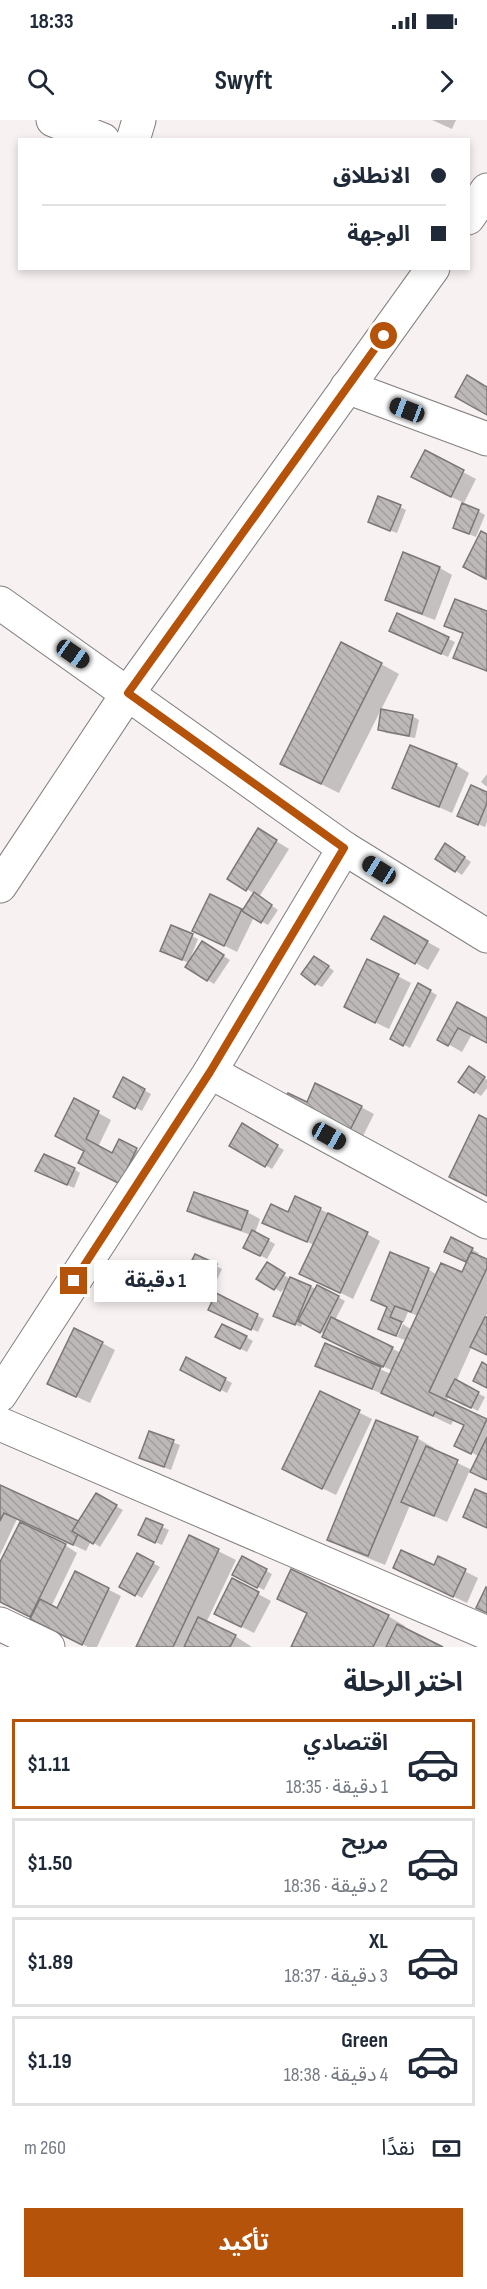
<!DOCTYPE html>
<html lang="ar">
<meta charset="utf-8">
<style>
body{margin:0;font-family:"Sofia Sans Condensed","Noto Sans Arabic",sans-serif;background:#f6f6f7;color:#1f2937;direction:rtl;height:100vh;display:flex;flex-direction:column;font-size:22px;white-space:nowrap}
*{box-sizing:border-box;margin:0}
p{font-size:20px;color:#747a83}
.icon{flex:none;width:33px;height:33px;fill:none;stroke:currentColor;stroke-width:2;stroke-linecap:round;stroke-linejoin:round}
.map{position:relative;height:1527px;overflow:hidden;direction:ltr}
.sheet{display:flex;flex-direction:column;background:#fff;flex:1}
.sheet>*{flex:none}
.top-card{position:absolute;left:18px;top:18px;width:452px;height:132px;border-radius:0px;box-shadow:0 3px 9px #0003;direction:rtl;display:grid;align-content:center;height:132px;padding:0 24px;background:#fff}
.end{position:absolute;width:27px;height:27px;margin:-14px;border:8px solid #b45309;background:#fff;box-shadow:0 0 0 3px #fff}
.from{border-radius:50%}
.bubble{position:absolute;height:42px;border-radius:0px;background:#fff;box-shadow:0 3px 9px #0003;font-size:20px;font-weight:700;line-height:42px;text-align:center;direction:rtl}
.car{position:absolute;width:18px;height:36px;margin:-18px -9px;border-radius:8px;box-shadow:0 0 4px 2px #0007;background:linear-gradient(#222 24%,#8ab4d8 0 40%,#222 0 76%,#8ab4d8 0 86%,#222 0)}
.top-card b{display:flex;align-items:center;gap:21px;height:57px;font-size:22px}
.top-card b+b{border-top:2px solid #e0e1e3}
.top-card i{width:15px;height:15px;background:#1f2937}
ul{padding:0;list-style:none}
li{display:flex;align-items:center;gap:18px;height:90px;margin:0 12px 9px;padding:0 12px;border:3px solid #e0e1e3;border-radius:0px}
li div{flex:1}
li b{display:block;font-size:22px}
li em{font-style:normal;font-weight:700}
li.current{border-color:#b45309}
li>.icon{width:54px;height:54px;stroke-width:1.5}
h2{padding:0 24px;font-size:27px;line-height:72px}
.pay{display:flex;align-items:center;gap:15px;height:66px;padding:0 24px;font-size:22px}
.pay p{margin-inline-start:auto}
.action{display:flex;gap:12px;margin-top:auto;padding:12px 24px}
.action a{flex:1;height:69px;border-radius:0px;background:#b45309;color:#fff;font-size:24px;font-weight:700;line-height:69px;text-align:center}
.status{display:flex;justify-content:space-between;align-items:center;height:42px;padding:0 30px;background:#fff;direction:ltr}
.status svg{height:16px;fill:currentColor}
header{display:flex;justify-content:space-between;align-items:center;height:78px;padding:0 24px;background:#fff;font-size:27px;font-weight:700}
.map>svg:first-child{display:block}
</style>
<div class="status"><b>18:33</b><svg viewBox="0 0 49 12"><path d="M0 12V9h3v3zM5 12V6h3v6zM10 12V3h3v9zM15 12V0h3v12zM26 1h20v11H26zM47 4h2v5h-2z"/></svg></div>
<header><svg class="icon" aria-label="forward" viewBox="0 0 24 24"><path d="M9 5l7 7-7 7"/></svg>Swyft<svg class="icon" aria-label="search" viewBox="0 0 24 24"><circle cx="10" cy="10" r="6"/><path d="M15 15l6 6"/></svg></header>
<div class="map">
<svg width="487" height="1527" viewBox="0 0 487 1527">
<defs>
<pattern id="building-back-hatch" width="6" height="6" patternUnits="userSpaceOnUse" patternTransform="scale(1.5)"><rect width="6" height="6" fill="#beb9b9"/><path d="M-1 5l2 2M0 0l6 6M5-1l2 2" fill="none" stroke="#a39e9e"/></pattern>
</defs>
<rect width="100%" height="100%" fill="#f7f1f1"/>
<g fill="#0003" fill-rule="evenodd">
<path d="M432,0H456L452,9Z"/>
<path d="M425,332L476,359L464,383L425,364Z"/>
<path d="M400,387L406,390L397,413L376,405Z"/>
<path d="M478,391L485,395L476,417L461,411Z"/>
<path d="M481,413L487,416V458L471,450Z"/>
<path d="M404,434L440,448L452,455L435,500L400,487L387,479Z"/>
<path d="M487,493V552L455,537L464,515L446,506Z"/>
<path d="M398,495L455,522L448,537L397,514Z"/>
<path d="M381,544L399,554L339,673L299,653Z"/>
<path d="M412,596L419,600L415,618L386,613L379,609Z"/>
<path d="M456,645L469,653L452,693L394,667Z"/>
<path d="M487,654V667L481,662Z"/>
<path d="M487,674V702L485,707L466,699Z"/>
<path d="M258,710L289,729L259,777L278,790L268,805L254,797L237,832L207,817L210,776L243,792L255,774L229,758Z"/>
<path d="M452,729L471,742L462,755L437,738Z"/>
<path d="M385,798L440,829L428,850L373,818Z"/>
<path d="M192,816L198,819L190,839L192,840L203,823L230,840L214,864L187,847L189,843L168,834Z"/>
<path d="M321,841L334,851L322,867L316,864Z"/>
<path d="M368,841L411,863L389,909L358,894Z"/>
<path d="M430,871L437,875L410,928L392,918Z"/>
<path d="M458,884L487,900V922L472,914L462,932L439,919Z"/>
<path d="M476,952L487,960V968L481,976L460,962Z"/>
<path d="M124,959L151,974L142,991L115,976Z"/>
<path d="M75,980L111,1000L98,1027L113,1035L120,1021L149,1037L133,1070L85,1031Z"/>
<path d="M307,984L361,987L374,994L361,1020Z"/>
<path d="M242,1006L284,1030L272,1049L231,1025Z"/>
<path d="M74,1049L80,1053L74,1068L44,1054Z"/>
<path d="M320,1089L380,1121L353,1179L314,1160V1125L264,1102L289,1094Z"/>
<path d="M189,1091L247,1092L260,1099L255,1113L275,1124L267,1139L245,1127L251,1115L202,1098Z"/>
<path d="M452,1119L479,1133L477,1136L487,1141V1194L485,1198L487,1199V1234L472,1226L456,1262L485,1277L478,1291L449,1276L446,1282L487,1301V1360L470,1350L447,1402L410,1385L385,1445L346,1429L329,1419L417,1318L434,1328L433,1331L472,1350L478,1336L467,1330L465,1306L453,1301L451,1305L386,1274L385,1275L330,1252L317,1245L326,1225L391,1254L393,1251L336,1224L325,1214L303,1203L301,1207L275,1196L288,1164L281,1172L258,1158L274,1148L290,1159L338,1177L345,1181L335,1200L401,1233L407,1221L397,1217L404,1202H400L394,1216L380,1208L388,1188L372,1180L428,1149L437,1155L463,1154L468,1143L452,1135ZM408,1192L418,1196L412,1210L403,1204Z"/>
<path d="M216,1146L222,1149L212,1171L191,1161Z"/>
<path d="M217,1175L264,1199L258,1212L217,1193Z"/>
<path d="M246,1217L253,1221L247,1232L223,1220Z"/>
<path d="M102,1223L115,1230L90,1283L62,1270Z"/>
<path d="M186,1239L232,1263L227,1273L188,1253Z"/>
<path d="M321,1273L372,1299L336,1375L297,1356Z"/>
<path d="M149,1313L180,1325L171,1350L147,1341Z"/>
<path d="M0,1367L79,1403L97,1375L123,1390L100,1427L91,1421L86,1431L17,1399L0,1435Z"/>
<path d="M147,1400L169,1410L162,1425L146,1418Z"/>
<path d="M190,1417L236,1440L206,1503L235,1516L252,1527H138Z"/>
<path d="M65,1425L77,1433L51,1487L57,1490L76,1453L121,1476L97,1527H88L0,1482V1445Z"/>
<path d="M138,1435L160,1447L142,1478L121,1466Z"/>
<path d="M243,1438L272,1454L264,1470L234,1455Z"/>
<path d="M439,1438L478,1458L467,1483L394,1448L435,1447Z"/>
<path d="M232,1460L271,1481L254,1513L228,1500Z"/>
<path d="M278,1478L388,1496L405,1506L404,1509L440,1527H292L308,1494Z"/>
</g>
<g fill="url(#building-back-hatch)" stroke="#7c7777" stroke-width="1.5">
<path d="M467,255L487,267V295L455,277Z"/>
<path d="M425,330L464,350L451,377L411,357Z"/>
<path d="M378,376L401,385L390,411L368,402Z"/>
<path d="M462,383L479,390L469,414L453,408Z"/>
<path d="M481,411L487,414L486,459L463,447Z"/>
<path d="M403,432L440,447L422,494L385,480Z"/>
<path d="M455,479L487,491V551L453,538L463,513L444,506Z"/>
<path d="M397,493L449,517L441,534L389,511Z"/>
<path d="M341,522L382,543L321,664L280,644Z"/>
<path d="M381,589L413,595L409,616L378,610Z"/>
<path d="M410,625L457,644L439,687L392,668Z"/>
<path d="M471,665L487,672V683L478,705L457,696Z"/>
<path d="M258,708L277,720L246,771L227,759Z"/>
<path d="M445,723L465,737L455,752L435,739Z"/>
<path d="M254,772L272,785L261,803L242,791Z"/>
<path d="M210,774L242,789L224,826L192,811Z"/>
<path d="M384,796L428,821L415,844L371,819Z"/>
<path d="M171,805L193,814L182,840L160,831Z"/>
<path d="M202,821L224,835L207,861L185,847Z"/>
<path d="M314,836L329,846L315,865L301,854Z"/>
<path d="M367,839L399,854L375,903L344,887Z"/>
<path d="M418,863L431,870L403,926L390,919Z"/>
<path d="M457,882L487,898V923L458,908L448,926L437,920Z"/>
<path d="M469,946L485,957L474,973L458,962Z"/>
<path d="M123,957L145,969L135,989L113,977Z"/>
<path d="M315,963L362,986L348,1014L283,982L288,973L307,982Z"/>
<path d="M74,978L99,991L86,1019L112,1033L119,1019L137,1028L120,1064L78,1043L84,1031L55,1016Z"/>
<path d="M479,995L487,999V1076L449,1057Z"/>
<path d="M242,1003L278,1025L265,1047L229,1026Z"/>
<path d="M44,1034L75,1048L67,1065L35,1051Z"/>
<path d="M194,1072L248,1091L241,1110L187,1091Z"/>
<path d="M295,1076L321,1088L307,1122L262,1103L271,1084L288,1092Z"/>
<path d="M328,1093L368,1112L340,1173L299,1154Z"/>
<path d="M252,1110L269,1119L260,1136L243,1128Z"/>
<path d="M451,1117L473,1128L466,1142L444,1132Z"/>
<path d="M390,1132L429,1148L411,1192L395,1186L390,1197L402,1202L396,1216L378,1209L387,1187L371,1180Z"/>
<path d="M471,1132L487,1139V1148L429,1272L487,1299L471,1334L454,1326L464,1305L435,1292L433,1296L381,1273L441,1143L462,1152Z"/>
<path d="M195,1134L217,1144L205,1169L183,1158Z"/>
<path d="M267,1142L285,1153L274,1170L256,1159Z"/>
<path d="M290,1157L311,1166L295,1205L273,1196Z"/>
<path d="M317,1165L339,1176L320,1213L298,1201Z"/>
<path d="M216,1173L258,1194L251,1210L208,1190Z"/>
<path d="M331,1197L393,1227L383,1247L322,1217Z"/>
<path d="M485,1197H487V1235L470,1227Z"/>
<path d="M222,1204L247,1216L240,1229L215,1217Z"/>
<path d="M74,1208L103,1222L76,1277L47,1264Z"/>
<path d="M325,1223L381,1247L372,1269L315,1246Z"/>
<path d="M186,1237L226,1258L220,1271L180,1250Z"/>
<path d="M482,1242L487,1245V1268L473,1261Z"/>
<path d="M455,1259L479,1272L471,1288L446,1276Z"/>
<path d="M320,1271L360,1290L322,1369L282,1349Z"/>
<path d="M376,1300L418,1317L368,1436L327,1420Z"/>
<path d="M149,1311L174,1320L164,1347L139,1338Z"/>
<path d="M487,1317V1360L470,1352Z"/>
<path d="M426,1326L458,1340L434,1396L401,1382Z"/>
<path d="M0,1365L83,1403L73,1425L4,1393L0,1401Z"/>
<path d="M475,1369L487,1374V1408L463,1397Z"/>
<path d="M96,1373L117,1385L93,1424L72,1411Z"/>
<path d="M146,1398L163,1405L155,1423L138,1415Z"/>
<path d="M20,1402L66,1424L30,1497L0,1482V1442Z"/>
<path d="M189,1415L219,1429L173,1527H136Z"/>
<path d="M401,1430L434,1445L438,1436L466,1449L453,1477L393,1448Z"/>
<path d="M137,1433L154,1442L135,1476L119,1467Z"/>
<path d="M242,1436L267,1449L257,1468L232,1455Z"/>
<path d="M291,1449L389,1495L373,1527H291L307,1493L277,1479Z"/>
<path d="M75,1451L109,1468L82,1525L30,1499L40,1479L57,1488Z"/>
<path d="M232,1458L259,1472L241,1507L214,1494Z"/>
<path d="M486,1467L487,1468V1493L476,1488Z"/>
<path d="M198,1497L236,1515L230,1527H184Z"/>
<path d="M397,1504L443,1527H386Z"/>
</g>
<g fill="none" stroke-linecap="round" stroke-linejoin="round">
<g stroke="#847f7e" stroke-width="35">
<g id="street">
<path d="M53,0L103,20"/>
<path d="M133,20L139,0"/>
<path d="M468,98L487,70"/>
<path d="M347,267L487,319"/>
<path d="M0,483L344,728L487,816"/>
<path d="M0,766L128,573L433,148"/>
<path d="M210,952L487,1102"/>
<path d="M0,1275L210,952L344,728"/>
<path d="M0,1304L487,1513"/>
</g>
</g>
<g stroke="#847f7e" stroke-width="35">
<path id="secondary" d="M0,1504L48,1527"/>
</g>
<use href="#street" stroke="#fff" stroke-width="33"/>
<use href="#secondary" stroke="#fff" stroke-width="33"/>
</g>
<g fill="none" stroke-linecap="round" stroke-linejoin="round">
<path stroke="#b45309" stroke-width="8" d="M74,1161L210,952L344,728L128,573L384,216"/>
</g>
</svg>
<i class="end from" style="left:384px;top:216px"></i>
<i class="end" style="left:74px;top:1161px"></i>
<div class="bubble" style="left:94px;top:1140px;width:123px">1 دقيقة</div>
<i class="car" style="left:407px;top:290px;rotate:291deg"></i>
<i class="car" style="left:73px;top:534px;rotate:125deg"></i>
<i class="car" style="left:379px;top:750px;rotate:302deg"></i>
<i class="car" style="left:329px;top:1016px;rotate:119deg"></i>
<div class="top-card">
<b><i class="from"></i>الانطلاق</b>
<b><i></i>الوجهة</b>
</div>
</div>
<section class="sheet">
<h2>اختر الرحلة</h2>
<ul>
<li class="current"><svg class="icon" aria-label="car" viewBox="0 0 24 24"><path d="M5 17H2v-5l4-1 3-4h7l3 4 3 1v5h-3M9 17h6M6 11h13"/><circle cx="7" cy="17" r="2"/><circle cx="17" cy="17" r="2"/></svg><div><b>اقتصادي</b><p>1 دقيقة · 18:35</p></div><em>$1.11</em></li>
<li><svg class="icon" aria-label="car" viewBox="0 0 24 24"><path d="M5 17H2v-5l4-1 3-4h7l3 4 3 1v5h-3M9 17h6M6 11h13"/><circle cx="7" cy="17" r="2"/><circle cx="17" cy="17" r="2"/></svg><div><b>مريح</b><p>2 دقيقة · 18:36</p></div><em>$1.50</em></li>
<li><svg class="icon" aria-label="car" viewBox="0 0 24 24"><path d="M5 17H2v-5l4-1 3-4h7l3 4 3 1v5h-3M9 17h6M6 11h13"/><circle cx="7" cy="17" r="2"/><circle cx="17" cy="17" r="2"/></svg><div><b>XL</b><p>3 دقيقة · 18:37</p></div><em>$1.89</em></li>
<li><svg class="icon" aria-label="car" viewBox="0 0 24 24"><path d="M5 17H2v-5l4-1 3-4h7l3 4 3 1v5h-3M9 17h6M6 11h13"/><circle cx="7" cy="17" r="2"/><circle cx="17" cy="17" r="2"/></svg><div><b>Green</b><p>4 دقيقة · 18:38</p></div><em>$1.19</em></li>
</ul>
<div class="pay"><svg class="icon" aria-label="cash" viewBox="0 0 24 24"><path d="M3 7h18v10H3z"/><circle cx="12" cy="12" r="2"/></svg>نقدًا<p>260 m</p></div>
<div class="action"><a>تأكيد</a></div>
</section>
